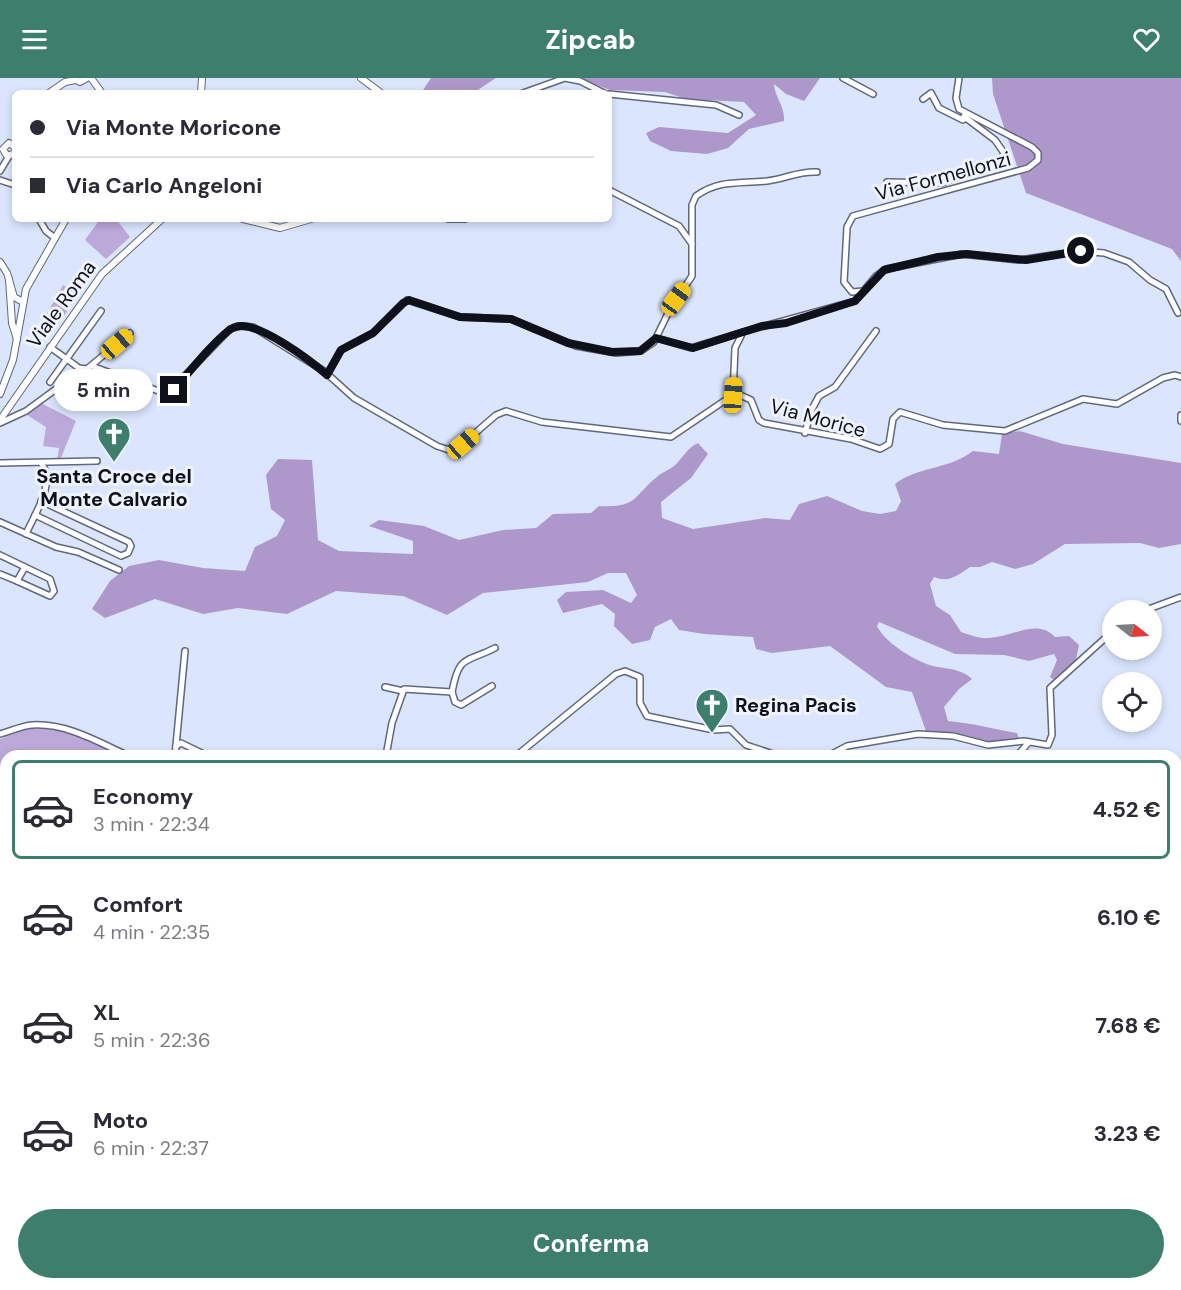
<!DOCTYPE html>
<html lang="it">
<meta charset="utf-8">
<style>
body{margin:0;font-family:"DM Sans",sans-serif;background:#f2f2f3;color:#2b2b33;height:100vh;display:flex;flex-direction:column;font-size:22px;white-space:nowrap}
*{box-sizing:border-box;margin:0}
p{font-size:20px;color:#7c7c81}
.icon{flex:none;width:33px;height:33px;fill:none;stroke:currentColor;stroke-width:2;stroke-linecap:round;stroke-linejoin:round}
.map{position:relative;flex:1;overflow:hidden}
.sheet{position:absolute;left:0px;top:672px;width:1182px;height:540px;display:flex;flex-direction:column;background:#fff;border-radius:18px 18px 0 0;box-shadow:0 3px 9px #0003}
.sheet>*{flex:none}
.top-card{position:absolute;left:12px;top:12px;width:600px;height:132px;border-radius:9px;box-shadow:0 3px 9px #0003;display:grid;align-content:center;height:132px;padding:0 18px;background:#fff}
.needle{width:39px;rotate:108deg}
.buttons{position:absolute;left:1102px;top:522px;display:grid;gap:12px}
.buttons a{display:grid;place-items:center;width:60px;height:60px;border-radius:50%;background:#fff;box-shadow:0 3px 9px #0003;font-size:30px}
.end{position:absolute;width:27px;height:27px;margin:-14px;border:8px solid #0e1119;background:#fff;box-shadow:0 0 0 3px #fff}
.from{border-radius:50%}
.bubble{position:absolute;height:42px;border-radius:21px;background:#fff;box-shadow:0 3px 9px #0003;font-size:20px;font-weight:700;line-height:42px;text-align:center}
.car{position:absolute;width:18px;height:36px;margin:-18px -9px;border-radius:8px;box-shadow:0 0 4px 2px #0007;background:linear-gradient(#f5c518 24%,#345 0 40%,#f5c518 0 76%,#345 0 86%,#f5c518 0)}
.top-card b{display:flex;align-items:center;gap:21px;height:57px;font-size:22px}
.top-card b+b{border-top:2px solid #e1e1e2}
.top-card i{width:15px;height:15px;background:#2b2b33}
ul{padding:10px 0 0;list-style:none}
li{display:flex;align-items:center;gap:18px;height:99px;margin:0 12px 9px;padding:0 6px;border:3px solid transparent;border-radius:9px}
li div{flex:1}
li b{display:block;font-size:22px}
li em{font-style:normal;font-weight:700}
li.current{border-color:#3e7e6c}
li>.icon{width:54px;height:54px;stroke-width:1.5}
.cta{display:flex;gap:12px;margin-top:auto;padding:12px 18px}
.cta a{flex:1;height:69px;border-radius:36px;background:#3e7e6c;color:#fff;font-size:24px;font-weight:700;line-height:69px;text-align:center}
header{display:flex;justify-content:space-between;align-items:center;height:78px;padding:0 18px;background:#3e7e6c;color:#fff;font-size:27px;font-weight:700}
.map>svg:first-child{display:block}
</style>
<header><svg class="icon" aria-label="menu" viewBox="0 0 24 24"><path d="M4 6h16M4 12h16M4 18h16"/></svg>Zipcab<svg class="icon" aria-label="heart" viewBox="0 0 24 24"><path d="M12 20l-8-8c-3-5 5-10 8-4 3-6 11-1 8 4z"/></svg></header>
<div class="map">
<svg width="1181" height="1212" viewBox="0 0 1181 1212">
<rect width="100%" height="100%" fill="#dbe6fe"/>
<g fill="#bda8da">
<path d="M100,141H116L130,159L106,181L85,162Z"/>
<path d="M63,207L79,216L52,255L40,248Z"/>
<path d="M39,324L76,343L60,382H57L59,370L43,368L46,349L24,335Z"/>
<path d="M30,650L70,653L126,678H6V794L0,793V661Z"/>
</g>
<g fill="#ae98cb">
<path d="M431,0H496L473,15H421Z"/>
<path d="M578,0H820L804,23L786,16L774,6C775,20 785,28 784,43L749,51L728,70L707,76L671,73L650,63L646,55L659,49L728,55L756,37L744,24L686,21L665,14L610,12Z"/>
<path d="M992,0H1181V183L1172,171L1026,115L993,16Z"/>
<path d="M1020,353L1063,366L1181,385V466L1159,470L1140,465L1065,466L1033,486L1015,491L992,484L980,489H970C957,498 949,505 934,499L930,506L936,528L950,537L961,554C970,557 980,561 989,560C1013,559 1037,540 1055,559L1069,558L1079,567L1076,582L1054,602L1050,599L1057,582L1054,576L1029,583L1004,577L955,576L879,544L877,548C884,563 908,578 924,585C941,592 958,588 972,601L959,611L944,629L948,643C972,645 993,651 1017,655L1019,661L990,664L959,656L926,653L912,614L886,609L830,568L772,575L756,571L753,559L704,556L679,552L671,541L655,549L650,562L632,566L614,548L615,536L602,526L563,535L557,522L566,514L603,512L631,525L637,517L626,495H608L588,504L483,515L447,537L403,518L336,513L287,536L238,530L203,536L155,521L105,540L92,531L110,503L129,488L159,482L203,490L245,493L255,469L277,458L285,442L271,431L266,397L278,381L312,382L318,462L339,473L413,476V463L369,448L379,442L424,448L459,462L503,452L536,450L553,436L591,435L599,428C638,430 632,419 658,398C663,394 669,392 674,388C683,380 687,370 698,365L708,376L691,400L661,424L662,440L693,451L765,440L790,442L799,426L827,418L862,433L880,436L896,433L901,423L895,406C918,388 948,392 973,373L999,376L1002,356Z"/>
<path d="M1181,784V886L1176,885V787Z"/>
<path d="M584,1206H746L734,1212H570Z"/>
</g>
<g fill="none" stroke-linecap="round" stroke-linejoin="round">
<g stroke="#5f687c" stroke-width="8">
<g id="minor">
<path d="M843,0L873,16"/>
<path d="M523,15L565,0L580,3L604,15"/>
<path d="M609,16L716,27L739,37"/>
<path d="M923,21L931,15L939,30L963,42L966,40L964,38"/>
<path d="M0,93L9,78"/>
<path d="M0,102L15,107"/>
<path d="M887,104L942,105L1001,82L1004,75L995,62L966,40"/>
<path d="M609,112L679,148L692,166"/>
<path d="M39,141L46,153L55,160"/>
<path d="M448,141H465"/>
<path d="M863,213L852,214L844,204L847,149L853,138L1028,90L1038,82V75L1032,69L959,31L956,20L959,0"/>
<path d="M656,260L691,270L743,254"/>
<path d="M50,269L79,290L87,291L130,255"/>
<path d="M92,288L161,314H169L230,251L241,248L253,249L324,293L354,320L437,368L449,372L458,370L496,337L506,333L542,344L671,359L730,319L738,316L751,322L759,342L764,345L851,361L880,371L889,366L893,341L900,334L943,347L1005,353L1083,321L1117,326L1163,300L1175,297L1181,299"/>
<path d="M327,297L341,272L373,255L407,222L460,239L511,241L576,268L616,275L641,273L654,264L671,229L692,198V127L696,118C720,101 740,106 767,103C786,101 797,93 817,94"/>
<path d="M50,304L101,233"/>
<path d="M733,317L735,270L743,254L855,223L876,198L886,191L962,176L1019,182L1079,173L1104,175L1129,184L1150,202L1166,211L1178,235"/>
<path d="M1181,337V343"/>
<path d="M0,345L26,333L56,311"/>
<path d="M805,355L811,333L819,318L835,309L876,253"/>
<path d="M0,385L97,383"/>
<path d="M35,437L121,478L128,475L131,468L129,464L41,423"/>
<path d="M0,444L56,469L78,474L119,492"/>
<path d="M26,456C34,437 57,404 41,385"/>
<path d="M0,477L50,501L54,513L50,518L17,503"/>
<path d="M0,496L17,503L25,489"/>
<path d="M1146,532L1181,519"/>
<path d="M385,609L403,613"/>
<path d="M452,614L455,624L461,627L492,608"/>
<path d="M0,656C11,653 21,648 32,647C67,645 98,664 129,678"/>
<path d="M176,668L181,665L208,678"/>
<path d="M175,678L185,573"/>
<path d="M386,678L392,645L404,611L452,614C459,576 466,585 495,570"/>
<path d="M516,678L616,596L625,593L640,599V625L647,638L714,652L730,651L746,667L779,678"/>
<path d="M828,678L847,668L918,656L953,658L988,667L1024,663L1048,667L1052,657L1050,610L1113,553"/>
<path d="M1017,678L1029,664"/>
<path d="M1176,741L1181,740"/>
<path d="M0,802L6,804"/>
<path d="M1176,969H1181"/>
<path d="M0,1090L6,1086"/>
<path d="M1176,1126L1181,1125"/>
<path d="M0,1147L6,1146"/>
<path d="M1176,1200L1181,1204"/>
<path d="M323,1206L325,1212"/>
<path d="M417,1206L426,1212"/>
<path d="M849,1206V1212"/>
<path d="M1098,1206L1100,1212"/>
<path d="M259,1212L278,1206"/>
</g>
</g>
<g stroke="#5f687c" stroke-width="8">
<g id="major">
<path d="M91,0L102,15"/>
<path d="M361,0L381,15"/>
<path d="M75,1L80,4L87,0"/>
<path d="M49,15L65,4L76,2"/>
<path d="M201,15L202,0"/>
<path d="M15,69L9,65L3,71L7,78L15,75"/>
<path d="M243,141L280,150L311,141"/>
<path d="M0,184L7,195L14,219L23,224"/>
<path d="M9,201L12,245L17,261"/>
<path d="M0,316L13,282L26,211L66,141"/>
<path d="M0,342L102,196L162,141"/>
<path d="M0,1068L6,1083"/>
<path d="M49,1206L51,1212"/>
</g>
</g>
<use href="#minor" stroke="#fff" stroke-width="5"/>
<use href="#major" stroke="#fff" stroke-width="6"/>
</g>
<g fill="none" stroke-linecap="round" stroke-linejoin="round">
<path stroke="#0e1119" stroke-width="8" d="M174,312C185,299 222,253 235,249C256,241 311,283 327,297L341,272L373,255L403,225L409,222L460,239L511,241L568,265L612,274L640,273L656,260L693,270L762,248L786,245L855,223L884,192L938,179L967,176L1026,182L1081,173"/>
</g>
<defs>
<g id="church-pin" transform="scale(1.725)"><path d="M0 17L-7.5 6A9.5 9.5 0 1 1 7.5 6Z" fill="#3e7e6c" stroke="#eff3fd"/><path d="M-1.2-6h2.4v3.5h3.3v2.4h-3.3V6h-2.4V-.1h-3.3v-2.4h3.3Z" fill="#fff"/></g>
</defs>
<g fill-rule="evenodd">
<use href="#church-pin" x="114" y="356"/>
<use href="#church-pin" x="712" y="627"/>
</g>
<g text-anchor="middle" stroke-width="6" stroke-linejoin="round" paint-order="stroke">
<g font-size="20" fill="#0e1119" stroke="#eff3fd">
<text transform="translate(943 98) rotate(-15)" y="7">Via Formellonzi</text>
<text transform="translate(61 226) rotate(-54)" y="7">Viale Roma</text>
<text transform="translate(818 340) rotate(15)" y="7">Via Morice</text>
</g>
<g font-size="20" font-weight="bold" fill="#0e1119" stroke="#eff3fd">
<text x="114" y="405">Santa Croce del<tspan x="114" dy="23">Monte Calvario</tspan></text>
<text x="735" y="634" text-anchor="start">Regina Pacis</text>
</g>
</g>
</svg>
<div class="buttons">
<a><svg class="needle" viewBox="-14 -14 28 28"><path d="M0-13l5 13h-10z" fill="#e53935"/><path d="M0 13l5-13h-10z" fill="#7c7c81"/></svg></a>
<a><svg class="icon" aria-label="locate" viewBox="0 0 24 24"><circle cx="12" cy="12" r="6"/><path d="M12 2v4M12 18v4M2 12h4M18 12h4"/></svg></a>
</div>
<i class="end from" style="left:1081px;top:173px"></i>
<i class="end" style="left:174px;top:312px"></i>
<div class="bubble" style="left:54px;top:291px;width:99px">5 min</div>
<i class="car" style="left:676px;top:221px;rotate:36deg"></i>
<i class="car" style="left:117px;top:266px;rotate:49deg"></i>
<i class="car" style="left:733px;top:317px;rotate:3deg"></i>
<i class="car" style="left:463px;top:366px;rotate:49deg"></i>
<div class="top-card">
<b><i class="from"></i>Via Monte Moricone</b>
<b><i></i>Via Carlo Angeloni</b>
</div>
<section class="sheet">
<ul>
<li class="current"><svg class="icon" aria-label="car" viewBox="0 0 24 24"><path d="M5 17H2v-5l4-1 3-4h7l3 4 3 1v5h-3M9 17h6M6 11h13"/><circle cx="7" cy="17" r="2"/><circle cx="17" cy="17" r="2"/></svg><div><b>Economy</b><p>3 min · 22:34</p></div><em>4.52 €</em></li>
<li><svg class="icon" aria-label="car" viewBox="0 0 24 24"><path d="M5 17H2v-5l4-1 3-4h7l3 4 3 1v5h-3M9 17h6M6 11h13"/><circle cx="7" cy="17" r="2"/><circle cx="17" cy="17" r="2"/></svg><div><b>Comfort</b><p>4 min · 22:35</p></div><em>6.10 €</em></li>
<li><svg class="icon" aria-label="car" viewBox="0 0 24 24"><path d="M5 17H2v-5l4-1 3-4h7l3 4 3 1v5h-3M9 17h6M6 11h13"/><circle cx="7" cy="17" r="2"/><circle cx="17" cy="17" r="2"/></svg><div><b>XL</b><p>5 min · 22:36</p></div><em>7.68 €</em></li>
<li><svg class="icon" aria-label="car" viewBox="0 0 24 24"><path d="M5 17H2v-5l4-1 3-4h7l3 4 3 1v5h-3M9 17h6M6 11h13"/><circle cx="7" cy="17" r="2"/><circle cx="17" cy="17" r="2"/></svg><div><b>Moto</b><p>6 min · 22:37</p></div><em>3.23 €</em></li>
</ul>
<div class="cta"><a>Conferma</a></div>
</section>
</div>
